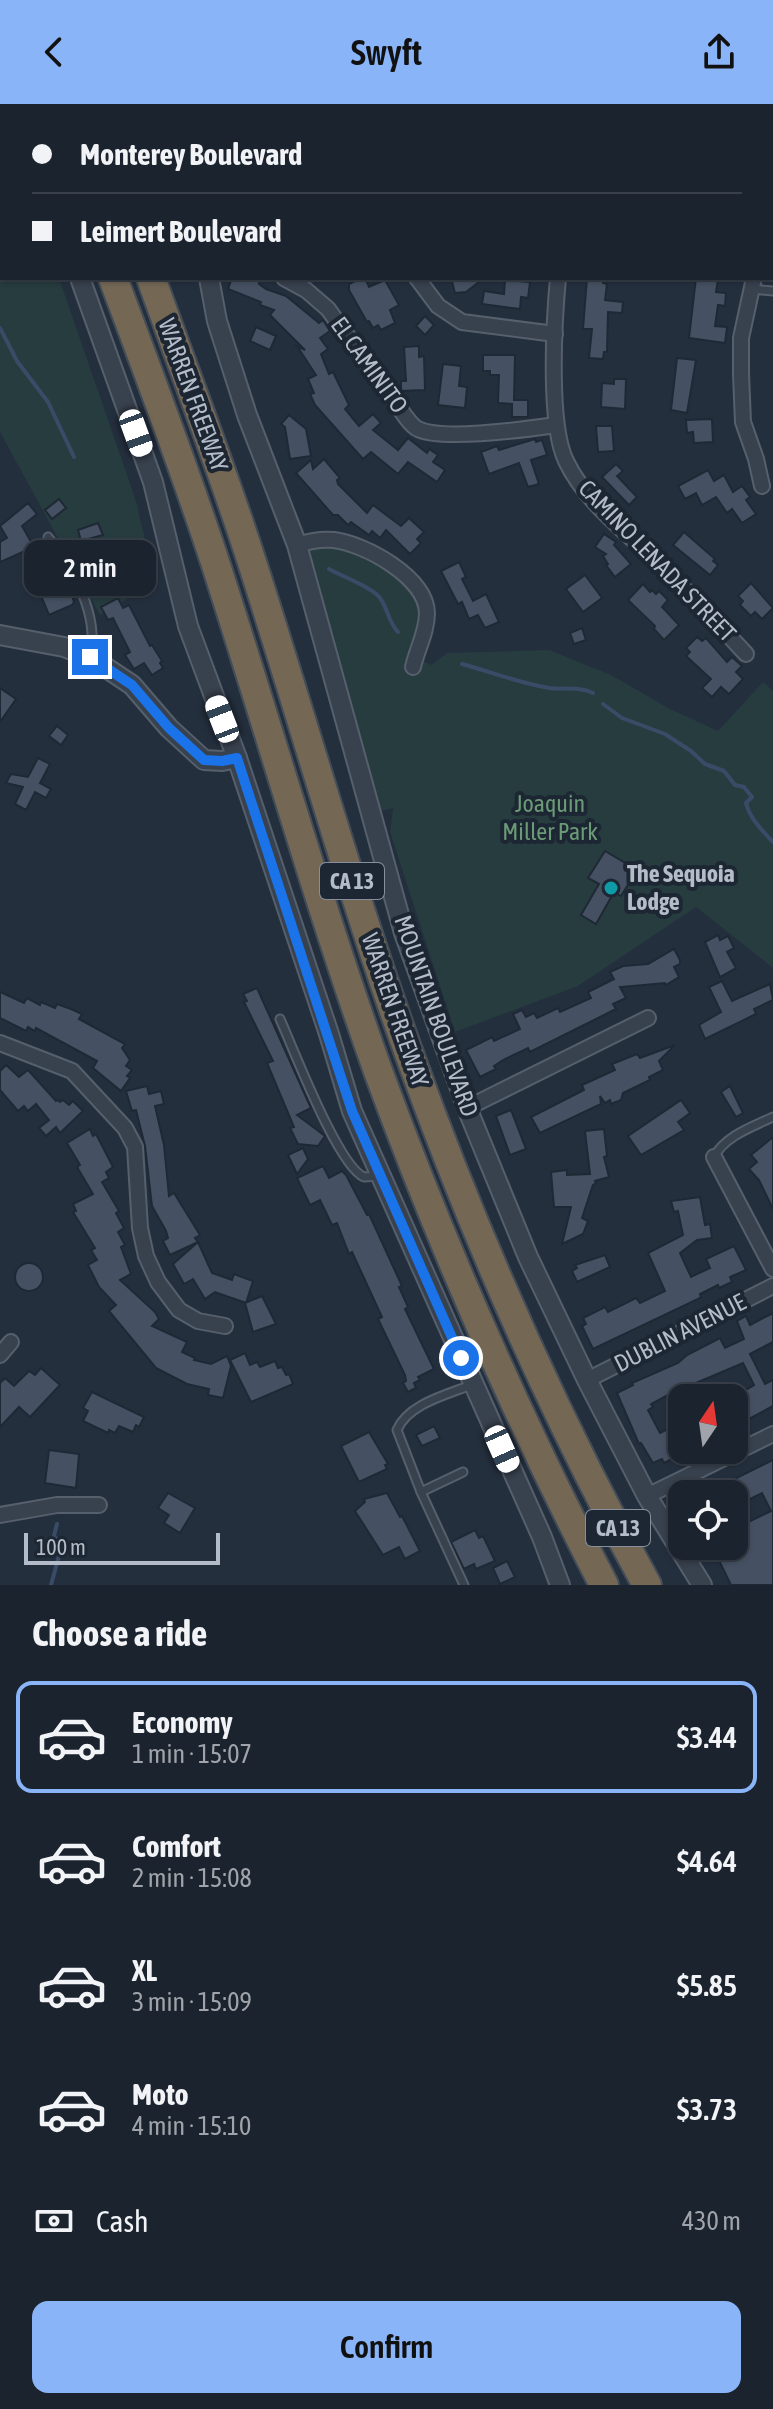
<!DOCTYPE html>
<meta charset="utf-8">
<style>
body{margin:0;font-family:"Asap Condensed",sans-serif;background:#282f3a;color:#f1f3f6;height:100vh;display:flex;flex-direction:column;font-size:30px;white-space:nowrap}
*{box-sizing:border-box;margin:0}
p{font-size:26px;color:#a0a4aa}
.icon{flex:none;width:44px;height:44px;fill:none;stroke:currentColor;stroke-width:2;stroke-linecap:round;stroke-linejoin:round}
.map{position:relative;height:1481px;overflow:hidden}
.sheet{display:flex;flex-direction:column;background:#1b232e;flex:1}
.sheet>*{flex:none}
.guide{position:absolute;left:0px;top:0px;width:774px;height:176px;box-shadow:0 2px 6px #0004,0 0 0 2px #39404a;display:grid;align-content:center;height:176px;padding:0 32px;background:#1b232e}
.needle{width:52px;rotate:13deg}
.controls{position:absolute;left:668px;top:1280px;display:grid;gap:16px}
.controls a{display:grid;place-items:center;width:80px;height:80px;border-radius:16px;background:#1b232e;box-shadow:0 2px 6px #0004,0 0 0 2px #39404a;font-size:40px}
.scale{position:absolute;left:24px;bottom:20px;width:196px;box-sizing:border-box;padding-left:8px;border:4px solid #b4bcc9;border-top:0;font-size:22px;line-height:28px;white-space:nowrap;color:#b4bcc9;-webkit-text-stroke:6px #1d2633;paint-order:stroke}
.end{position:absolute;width:36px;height:36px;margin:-18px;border:10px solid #1a73e8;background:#fff;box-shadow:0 0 0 4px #fff}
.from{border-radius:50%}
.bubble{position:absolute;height:56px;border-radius:16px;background:#1b232e;box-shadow:0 2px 6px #0004,0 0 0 2px #39404a;font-size:26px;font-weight:600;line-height:56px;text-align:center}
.car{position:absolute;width:24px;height:48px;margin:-24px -12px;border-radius:10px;box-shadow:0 0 6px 2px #0007;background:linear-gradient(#fff 24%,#345 0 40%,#fff 0 76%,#345 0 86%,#fff 0)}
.guide b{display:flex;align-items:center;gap:28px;height:76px;font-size:30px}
.guide b+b{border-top:2px solid #39404a}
.guide i{width:20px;height:20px;background:#f1f3f6}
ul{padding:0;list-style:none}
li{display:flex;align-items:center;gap:24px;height:112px;margin:0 16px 12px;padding:0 16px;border:4px solid transparent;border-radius:16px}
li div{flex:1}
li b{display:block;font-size:30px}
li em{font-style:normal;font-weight:600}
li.current{border-color:#8ab4f8}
li>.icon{width:72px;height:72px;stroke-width:1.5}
h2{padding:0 32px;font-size:36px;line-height:96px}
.pay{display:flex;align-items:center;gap:20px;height:88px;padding:0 32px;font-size:30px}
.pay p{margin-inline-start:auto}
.primary-button{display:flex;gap:16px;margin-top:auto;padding:16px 32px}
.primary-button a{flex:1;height:92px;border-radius:16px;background:#8ab4f8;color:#111;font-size:32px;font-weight:600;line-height:92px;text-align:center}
header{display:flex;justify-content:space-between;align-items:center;height:104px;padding:0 32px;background:#8ab4f8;color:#111;font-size:36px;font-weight:600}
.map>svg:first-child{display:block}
</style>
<header><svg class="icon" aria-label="back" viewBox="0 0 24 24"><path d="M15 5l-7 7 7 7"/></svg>Swyft<svg class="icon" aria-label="share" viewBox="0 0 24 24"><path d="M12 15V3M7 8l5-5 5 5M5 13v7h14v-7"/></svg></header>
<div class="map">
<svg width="773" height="1481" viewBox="0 0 773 1481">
<rect width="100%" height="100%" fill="#242f3e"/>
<g fill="#263c3f">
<path d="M0,52L2,174H59L136,397L155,478L100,511L0,328Z"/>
<path d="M335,436L401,467L427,506L415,553L431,561L447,549L549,546L611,571L670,605L718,627L763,578L773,587V864L696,803L578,882L455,928L390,728L393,704L381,707L303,439Z"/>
</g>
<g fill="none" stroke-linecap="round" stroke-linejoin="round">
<g stroke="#394c67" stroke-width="4">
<path d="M0,224L17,257L48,298L74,353"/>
<path d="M329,465C341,472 372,483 380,494C388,505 388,517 398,528"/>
<path d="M462,560C491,568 519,579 549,584C564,586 578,582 593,589"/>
<path d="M603,600L622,614L665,630L691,647L705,660L724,667L735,681L744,683L752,693L746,699C750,715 762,726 773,738"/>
<path d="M51,1481L62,1441L54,1432L57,1420"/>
</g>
</g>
<g fill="#455162" stroke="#1f2835" stroke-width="2">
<path d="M232,174H248L260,178L259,180L266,185L286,192L319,219L323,216L330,227L320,234L328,245L321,250L329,270L333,268L349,301L345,305L359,322L373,310L381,319L373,326L398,346L408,334L427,349L429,345L438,351L433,358L445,366L437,378L408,358L398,370L371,348L363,355L315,301L310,290L314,289L308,275L316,271L297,242L305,246L270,211L274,206L260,201L261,198L228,185Z"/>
<path d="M361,174H365L369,183L385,176L399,201L390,206L395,219L381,226L378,221L373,224L369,217L367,218L349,186V180Z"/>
<path d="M451,174H484L466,188L455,189Z"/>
<path d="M587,174H603V179L607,180L605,196L623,198L622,209L608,208L607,248H604L603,255L589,254L592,225H583Z"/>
<path d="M696,174L718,176L716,188L726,189L725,202L718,201L715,222L727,223L725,239L689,234Z"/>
<path d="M505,176L530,178L528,194L521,193L520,205L482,200L484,187L504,190Z"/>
<path d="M425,212L434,221L425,231L416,222Z"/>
<path d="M256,223L276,232L270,246L250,237Z"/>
<path d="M419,242V253L424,252L425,286L401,287V277H406L404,243Z"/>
<path d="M483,251H515L514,296H528V313H512V300L498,299L499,271H490V267H483Z"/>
<path d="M677,254L696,256L687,309L671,306Z"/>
<path d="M443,260L461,262L459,282L467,283L465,304L438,301Z"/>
<path d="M614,275H626L625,305L601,303L602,279L614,280Z"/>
<path d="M289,311L306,325L311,352L290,355L285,323L281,320Z"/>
<path d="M712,315L713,338L694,339L693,328L687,329L686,316Z"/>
<path d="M596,322H612L614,347L598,348Z"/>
<path d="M535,335L536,338L542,336L547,351L531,356L539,380L528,383L519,359L489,370L481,348L497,342L499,346Z"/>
<path d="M324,355L340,374L337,376L338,380L367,409L373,401L401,422L409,414L424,428L417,435L421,439L410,450L386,426L380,434L372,427L369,431L351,418L348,421L338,411H333L296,369L311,356L313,365Z"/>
<path d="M616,360L623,367L617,372L637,393L629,401L602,373Z"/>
<path d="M708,366L714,377L724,371L733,388L742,382L750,393L746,396L756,410L742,419L732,405L727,409L716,393L702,401L696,389L685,395L678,382Z"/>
<path d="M59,395L66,404L52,415L45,406Z"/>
<path d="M28,399L37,410L22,422L34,443L0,458V438L7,434L0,422Z"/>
<path d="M98,419L103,431L81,437L78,426Z"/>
<path d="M684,428L715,455L713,457L718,461L710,471L673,441Z"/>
<path d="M604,430L616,438L614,441L631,460L615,473L606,461L608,460L603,452L606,450L595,443Z"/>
<path d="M459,458L466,473L462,475L473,497L486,490L499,518L485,524L478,511L469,515L462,498L458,500L441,467Z"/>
<path d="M62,463L74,498L72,501L49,511L34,475Z"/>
<path d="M585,471L602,494L583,508L566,485Z"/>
<path d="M751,479L773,504L762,515L755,508L751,512L740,501L743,497L738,492Z"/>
<path d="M643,480L650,488L652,486L656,490L659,487L668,496L662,503L679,521L664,536L654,525L655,522L628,496Z"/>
<path d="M118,494L123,504L129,501L150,542L152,541L162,557L160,559L163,564L152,571L144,559L134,565L125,551L130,548L113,514L108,516L101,503Z"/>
<path d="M582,524L586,536L574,540L570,529Z"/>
<path d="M697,533L702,537L706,534L727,558L732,553L742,562L736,568L743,575L729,590L721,583L712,593L702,584L711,575L686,552L690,548L686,544Z"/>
<path d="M0,584L16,595L0,618Z"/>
<path d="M57,622L68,631L61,641L49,632Z"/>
<path d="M38,654L50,660L40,679L51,685L46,694L35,688L26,706L15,700L23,683L6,679L11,670L28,673Z"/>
<path d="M605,747L637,766L621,792L614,788L596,820L581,811L599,780L588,774Z"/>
<path d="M718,831L720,836L728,832L734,844L727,848L736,864L720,873L705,838Z"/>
<path d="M674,845L680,856V860L674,863L679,873L666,881L665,879L620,883L626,894L613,900L616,905L530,948L528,944L503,956L494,962L496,965L480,973L466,946L492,933L494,937L520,925L513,910L522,906L526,913L534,909L537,914L558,904L560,908L591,894L588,888L614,875L610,868L623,862L648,860Z"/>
<path d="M722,877L732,897L770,880L773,896L754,905L756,910L705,935L699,921L721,908L709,883Z"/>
<path d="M257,884L311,1004L297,1011L325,1032L318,1042L298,1040L290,1024L294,1023L267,959L273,957L244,898L247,897L243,890Z"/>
<path d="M0,888L24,899L27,894L40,901L41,898L55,904L57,900L71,905L82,910L79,915L125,940L122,944L130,956L126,962L132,966L127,972L130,974L121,987L93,964L97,957L36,924L35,927L28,923L26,927L0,914Z"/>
<path d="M675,941L659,957L663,966L649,973L650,976L623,989L621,996L611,1000L610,996L605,999L600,992L601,1000L540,1029L531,1013L584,986L582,981L615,966L612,960L637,950L640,954Z"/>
<path d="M6,961L19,973L28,966L56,997L58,996L60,998L63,996L69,1001L73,997L83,1007L60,1029L56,1023L46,1032L39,1024L49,1016L36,1000L28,1007L24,1002L18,1007L0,986V967Z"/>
<path d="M147,982L149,990L161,987L164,1000L155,1002L164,1041L169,1092L174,1089L200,1131L195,1134L198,1138L170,1151L163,1137L168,1134L166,1127L152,1102L145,1042L136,1006L132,1007L126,987Z"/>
<path d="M730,982L743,1009L736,1013L721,988Z"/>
<path d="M681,996L690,1009L678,1018L684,1026L641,1051L628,1032Z"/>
<path d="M511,1006L526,1045L510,1051L496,1012Z"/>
<path d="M90,1025L93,1032L96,1030L113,1063L106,1068L109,1074L102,1078L119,1107L116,1109L124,1124L118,1128L125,1141L121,1143L131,1170L120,1176L155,1208L159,1215L152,1222L187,1238L182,1248L195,1254L194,1256L211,1260L227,1252L231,1262L223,1294L208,1291L209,1285L187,1280L156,1264L109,1207L116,1201L99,1183L88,1161L97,1156L91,1146L95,1144L73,1108L76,1107L73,1100L93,1090L77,1063L80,1061L67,1039Z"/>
<path d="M604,1025L607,1052L604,1053L609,1073L595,1077L596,1079L593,1081L582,1114L588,1117L583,1130L562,1140L571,1103H554L551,1068L567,1066V1071L590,1070L585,1027Z"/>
<path d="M773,1033V1105L759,1076L749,1065L757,1058L751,1051Z"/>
<path d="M303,1044L308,1055L297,1070L288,1051Z"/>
<path d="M323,1062L329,1074L342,1067L346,1071L367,1111L369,1110L402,1182L399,1183L408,1203L405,1205L434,1265L418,1273L420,1276L414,1279L416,1284L408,1288L403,1279L406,1277L405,1271L378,1215L382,1213L352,1148L349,1150L337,1119L332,1121L320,1096L310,1101L297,1074Z"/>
<path d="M700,1093L705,1121L710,1120L712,1134L697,1136L680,1149L691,1173L710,1164L706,1155L734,1142L746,1166L730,1173L732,1178L719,1184L718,1181L700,1190L701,1193L698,1195L593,1245L582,1222L586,1220L583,1214L605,1203L608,1208L636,1194L640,1199L665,1187L648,1149L683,1131L678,1107L674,1108L671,1097Z"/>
<path d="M198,1138L212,1169L232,1176L234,1170L253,1177L246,1199L215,1188L205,1195L193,1175L184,1180L173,1160Z"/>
<path d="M605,1151L610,1163L577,1178L572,1167L577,1164L575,1161Z"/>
<circle cx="29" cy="1173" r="14"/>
<path d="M262,1192L276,1220L253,1228L245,1199Z"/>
<path d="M773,1209V1238L750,1250L765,1280L773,1276V1302L734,1323V1293L754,1281L743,1259L670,1290L651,1300L653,1303L648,1306L660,1329L682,1318V1346H690L664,1359L662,1355L653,1359L641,1339L639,1340L617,1289L633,1281L632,1279L678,1259L687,1251L720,1234L725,1244L744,1235L737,1217L746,1212L750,1221Z"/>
<path d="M245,1249L250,1261L257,1258L260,1263L275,1257L278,1264L282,1263L286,1271L289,1270L293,1280L251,1298L230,1256Z"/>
<path d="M41,1264L60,1281L30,1313L19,1303L0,1323V1279L5,1274L14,1282L29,1267L35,1271Z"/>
<path d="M92,1288L144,1313L139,1323L136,1321L133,1328L119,1322L115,1329L109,1326L108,1329L83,1317L88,1307L83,1304Z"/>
<path d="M434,1322L440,1334L422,1342L416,1331Z"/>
<path d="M369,1328L388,1360L385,1361L387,1365L359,1378L341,1342Z"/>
<path d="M49,1346L79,1350L76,1384L45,1379Z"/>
<path d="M773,1356V1481H731L712,1442H734V1425L771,1407L762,1389L734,1403V1390H704Z"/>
<path d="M168,1389L195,1404L180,1429L164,1419L169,1411L158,1404Z"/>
<path d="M387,1389L400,1413L402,1412L420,1447L405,1455L399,1443L383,1451L355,1407L365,1398L364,1395Z"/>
<path d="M475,1426L479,1434L483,1432L495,1457L476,1465L474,1460L464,1465L451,1438Z"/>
<path d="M507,1457L515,1473L500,1480L493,1464Z"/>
</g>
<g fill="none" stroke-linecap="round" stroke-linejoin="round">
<g stroke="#565f6c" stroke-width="11">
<g id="service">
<path d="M752,185L773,187"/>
<path d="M48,433C72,462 100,512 90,551"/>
<path d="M280,915C294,946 338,1062 364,1073L379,1072"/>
<path d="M714,1053C725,1032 752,1023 773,1013"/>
<path d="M463,1368L421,1388L397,1326C408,1300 446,1291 471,1281"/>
<path d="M421,1388L464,1481"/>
</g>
</g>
<g stroke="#565f6c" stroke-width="18">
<g id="minor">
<path d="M192,0L193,2"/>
<path d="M568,0V2"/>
<path d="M747,2V0"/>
<path d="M284,174L306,186L328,205L405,312C408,316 413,323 418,325C442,337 528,325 556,321"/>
<path d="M417,174L438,202L462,218L555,230"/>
<path d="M558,174C554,217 548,320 566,357C586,399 628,430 661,461C690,490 718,520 746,550"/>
<path d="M754,174L741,234V270L743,318L756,355L762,382"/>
<path d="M297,441C309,437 321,435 334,436C365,440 426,473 427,509C427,528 417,545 413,563"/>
<path d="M0,939L72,967L125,1024L135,1043L140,1124L146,1152L158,1178L179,1206L198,1217L225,1222"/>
<path d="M467,1004L648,914"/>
<path d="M714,1053L773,1165"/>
<path d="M0,1251L11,1238"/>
<path d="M587,1276L773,1182"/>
<path d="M647,1392L773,1330"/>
<path d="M0,1411L57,1401H99"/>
</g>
</g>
<g stroke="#565f6c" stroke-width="22">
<g id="tertiary">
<path d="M321,0L327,2"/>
<path d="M240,2L241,0"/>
<path d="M465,2L467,0"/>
<path d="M0,4L2,8"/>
<path d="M80,174L153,378L188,522L237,654L329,930L352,1007L542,1433L560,1481"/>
<path d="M209,174L217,217L247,311L297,441L404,829L467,1004L528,1153L587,1276L647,1392L702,1481"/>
<path d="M0,531L64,543L90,553L132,581L169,624L204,656L222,657L237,654"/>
</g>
</g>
<g stroke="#434c59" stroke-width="32">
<g id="motorway">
<path d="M40,0L41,2"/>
<path d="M87,0L88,2"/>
<path d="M113,174C148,268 184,363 215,458C270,628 318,799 378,967C442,1142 518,1315 604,1481"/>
<path d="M151,174C183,264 218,354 248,446C303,615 350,787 411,955C476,1135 555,1313 647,1481"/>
</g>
</g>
<use href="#service" stroke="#38414e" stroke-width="7"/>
<use href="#minor" stroke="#38414e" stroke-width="14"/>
<use href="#tertiary" stroke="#38414e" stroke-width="18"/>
<use href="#motorway" stroke="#746855" stroke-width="28"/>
</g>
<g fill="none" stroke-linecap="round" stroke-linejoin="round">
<path stroke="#1a73e8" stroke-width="10" d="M90,553L132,581L169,624L204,656L222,657L237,654L352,1007L461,1254"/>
</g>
<circle fill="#0f9aa8" stroke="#1d2633" stroke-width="3" cx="611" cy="784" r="8"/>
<g text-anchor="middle" stroke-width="8" stroke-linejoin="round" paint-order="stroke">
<g fill="#1d2633" stroke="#878f9c" stroke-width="2">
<rect x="320" y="759" width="64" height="36" rx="6"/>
<rect x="586" y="1406" width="64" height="36" rx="6"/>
</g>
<g font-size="22" font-weight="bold" fill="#b4bcc9">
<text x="352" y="785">CA 13</text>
<text x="618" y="1432">CA 13</text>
</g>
<g font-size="24" fill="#b4bcc9" stroke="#1d2633">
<text transform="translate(369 261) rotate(54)" y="8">EL CAMINITO</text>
<text transform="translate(193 291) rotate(70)" y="8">WARREN FREEWAY</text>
<text transform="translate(657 457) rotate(46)" y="8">CAMINO LENADA STREET</text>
<text transform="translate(395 906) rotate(71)" y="8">WARREN FREEWAY</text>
<text transform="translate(436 912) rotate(71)" y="8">MOUNTAIN BOULEVARD</text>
<text transform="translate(680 1229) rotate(-27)" y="8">DUBLIN AVENUE</text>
</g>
<g font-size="24" fill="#6b9a76" stroke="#1d2633">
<text x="550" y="708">Joaquin<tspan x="550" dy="28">Miller Park</tspan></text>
</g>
<g font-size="24" font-weight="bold" fill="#b4bcc9" stroke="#1d2633" text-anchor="start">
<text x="627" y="778">The Sequoia<tspan x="627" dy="28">Lodge</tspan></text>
</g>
</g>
</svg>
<div class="controls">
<a><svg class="needle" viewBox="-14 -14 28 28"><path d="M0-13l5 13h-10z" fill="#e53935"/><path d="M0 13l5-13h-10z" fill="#a0a4aa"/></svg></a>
<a><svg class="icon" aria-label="locate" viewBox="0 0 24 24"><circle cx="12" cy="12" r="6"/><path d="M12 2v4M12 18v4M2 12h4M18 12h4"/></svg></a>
</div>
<div class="scale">100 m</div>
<i class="end from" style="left:461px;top:1254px"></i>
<i class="end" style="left:90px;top:553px"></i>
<div class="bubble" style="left:24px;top:436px;width:132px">2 min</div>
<i class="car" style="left:136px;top:329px;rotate:160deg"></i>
<i class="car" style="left:222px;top:615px;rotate:339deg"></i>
<i class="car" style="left:502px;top:1345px;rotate:156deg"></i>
<div class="guide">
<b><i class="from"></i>Monterey Boulevard</b>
<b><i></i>Leimert Boulevard</b>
</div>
</div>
<section class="sheet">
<h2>Choose a ride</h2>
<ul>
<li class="current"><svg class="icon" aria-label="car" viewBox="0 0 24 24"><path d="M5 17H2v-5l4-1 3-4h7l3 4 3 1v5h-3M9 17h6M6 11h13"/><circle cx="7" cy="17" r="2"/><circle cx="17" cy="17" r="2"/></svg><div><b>Economy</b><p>1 min · 15:07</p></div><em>$3.44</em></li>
<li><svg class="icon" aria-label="car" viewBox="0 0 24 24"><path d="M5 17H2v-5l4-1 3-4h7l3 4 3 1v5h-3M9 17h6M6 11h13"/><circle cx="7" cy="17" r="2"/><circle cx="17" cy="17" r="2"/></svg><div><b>Comfort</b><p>2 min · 15:08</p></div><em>$4.64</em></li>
<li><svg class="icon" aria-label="car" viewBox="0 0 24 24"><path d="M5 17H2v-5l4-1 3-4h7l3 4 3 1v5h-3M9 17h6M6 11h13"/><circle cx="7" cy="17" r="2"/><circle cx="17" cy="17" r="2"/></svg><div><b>XL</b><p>3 min · 15:09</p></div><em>$5.85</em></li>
<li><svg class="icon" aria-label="car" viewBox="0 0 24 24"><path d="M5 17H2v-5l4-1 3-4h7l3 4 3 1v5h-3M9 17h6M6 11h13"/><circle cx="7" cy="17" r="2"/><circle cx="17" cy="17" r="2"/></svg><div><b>Moto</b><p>4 min · 15:10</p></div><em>$3.73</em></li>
</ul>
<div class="pay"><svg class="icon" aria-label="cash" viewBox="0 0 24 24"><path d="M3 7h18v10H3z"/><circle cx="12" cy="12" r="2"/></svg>Cash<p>430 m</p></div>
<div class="primary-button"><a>Confirm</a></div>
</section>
